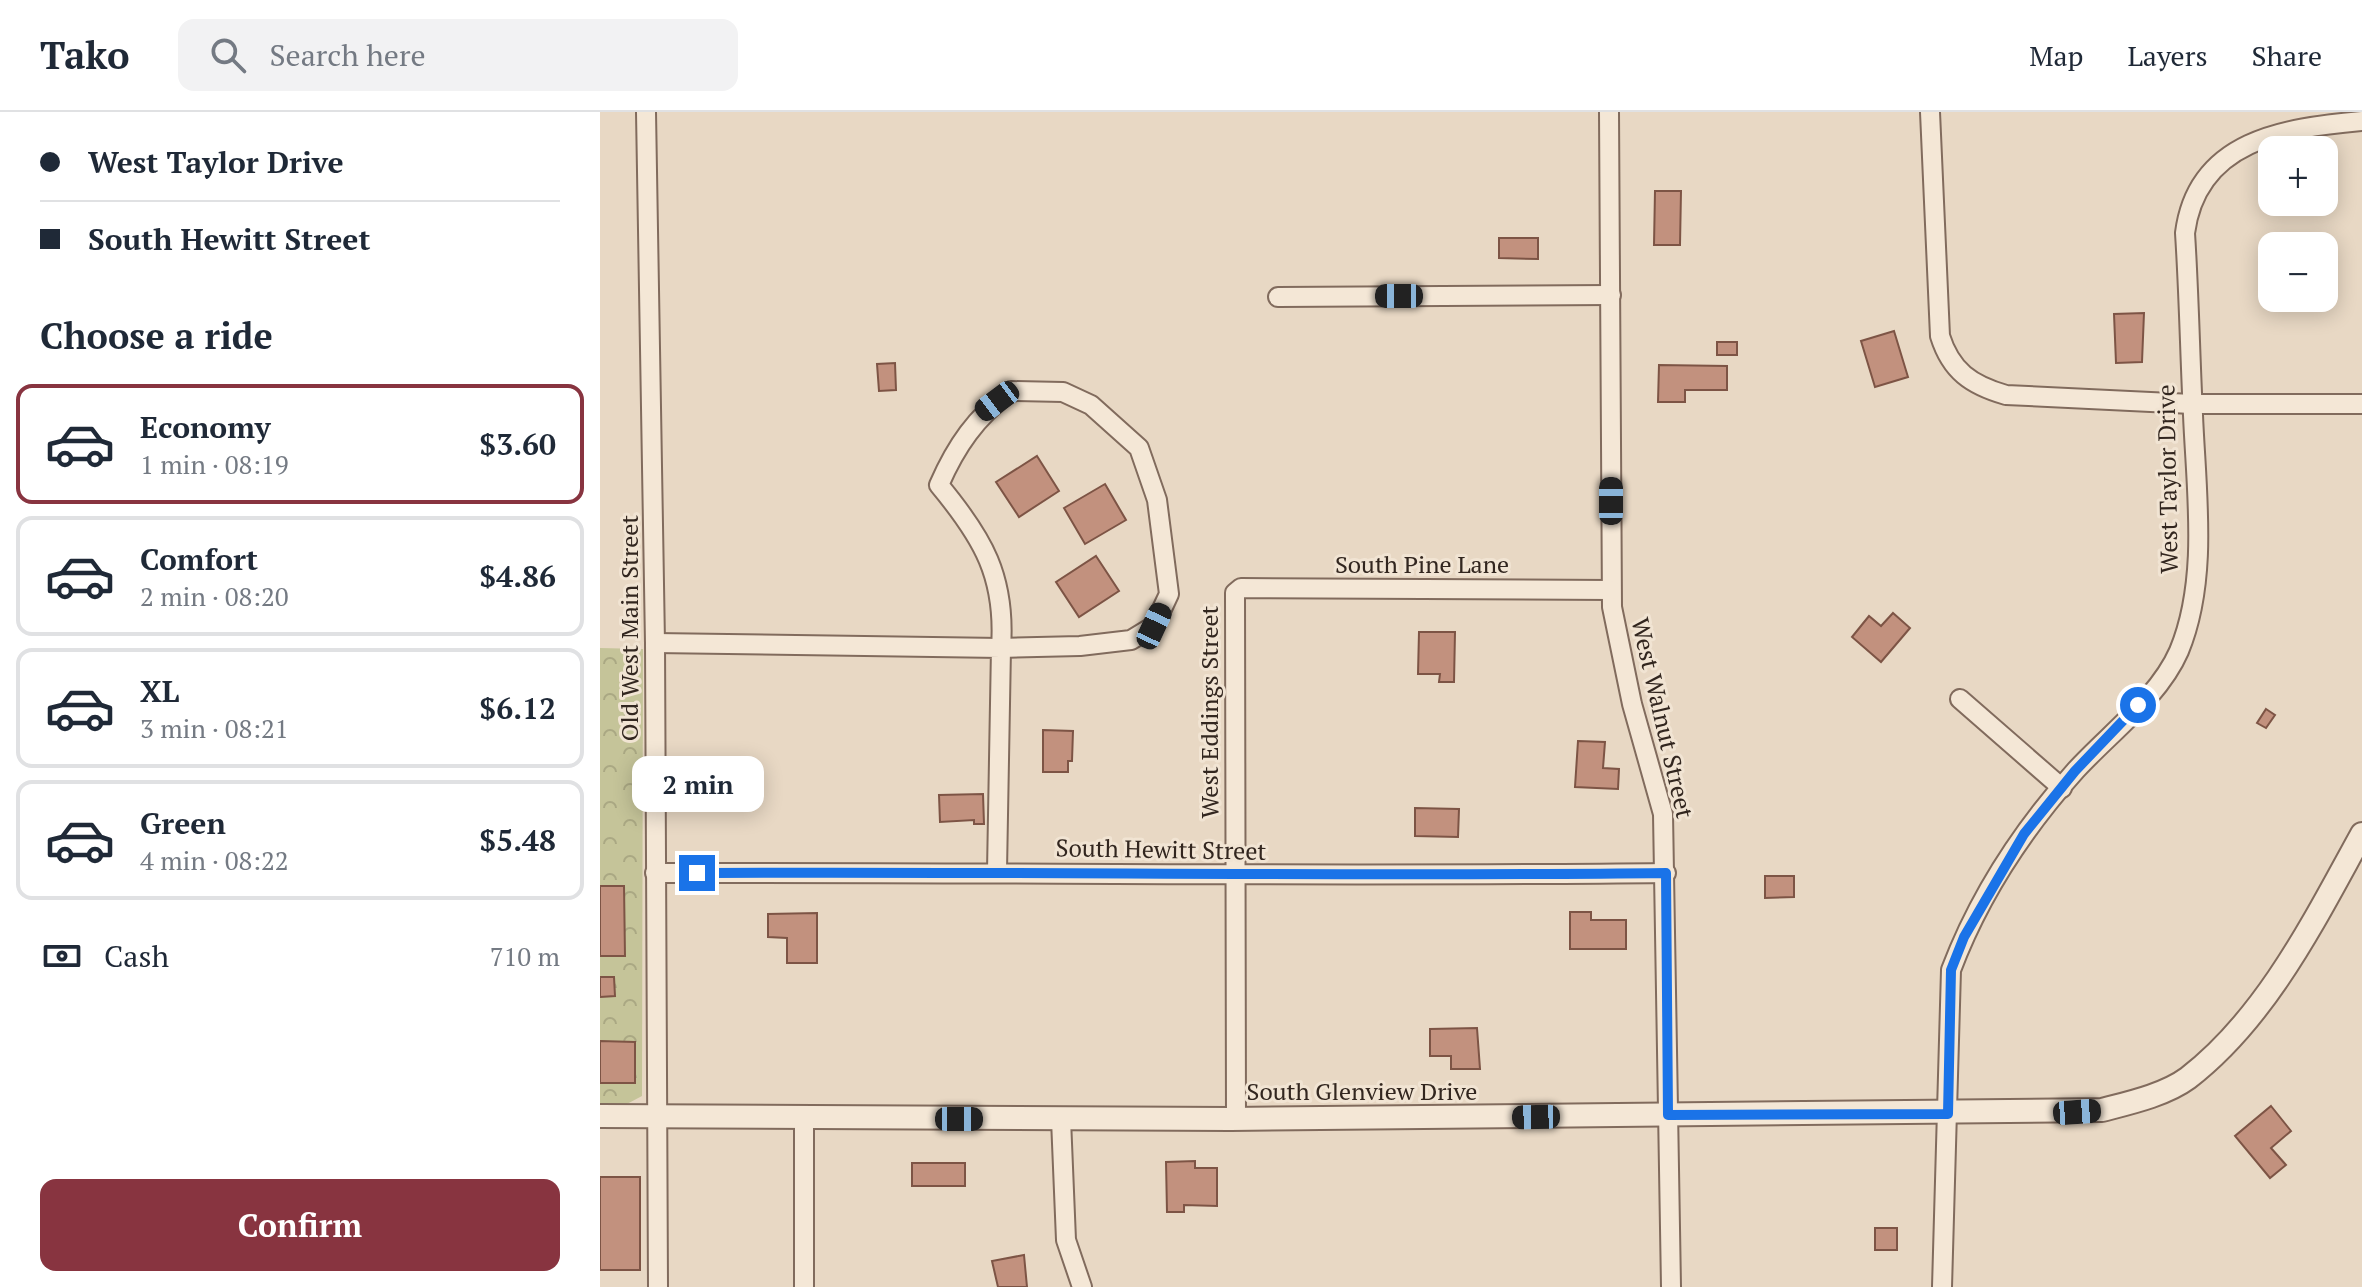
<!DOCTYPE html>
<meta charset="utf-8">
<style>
body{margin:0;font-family:"PT Serif",serif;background:#f2f2f3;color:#1f2937;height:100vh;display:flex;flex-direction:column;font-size:30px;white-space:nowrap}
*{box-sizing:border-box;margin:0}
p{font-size:26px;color:#747a83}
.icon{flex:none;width:44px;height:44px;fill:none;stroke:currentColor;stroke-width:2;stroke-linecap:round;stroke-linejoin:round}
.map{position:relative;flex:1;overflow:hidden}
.panel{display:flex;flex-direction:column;background:#fff;width:600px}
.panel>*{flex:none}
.banner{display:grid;align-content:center;height:176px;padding:0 40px;background:#fff}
.buttons{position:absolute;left:1658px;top:24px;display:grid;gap:16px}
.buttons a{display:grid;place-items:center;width:80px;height:80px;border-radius:16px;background:#fff;box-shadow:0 4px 20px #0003;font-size:40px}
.end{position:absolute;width:36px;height:36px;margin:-18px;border:10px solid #1a73e8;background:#fff;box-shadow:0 0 0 4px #fff}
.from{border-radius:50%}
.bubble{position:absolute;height:56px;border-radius:16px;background:#fff;box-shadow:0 4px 20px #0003;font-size:26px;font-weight:600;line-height:56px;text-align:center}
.car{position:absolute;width:24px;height:48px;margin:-24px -12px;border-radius:10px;box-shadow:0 0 6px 2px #0007;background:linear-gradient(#222 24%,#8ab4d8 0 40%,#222 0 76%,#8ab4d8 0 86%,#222 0)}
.banner b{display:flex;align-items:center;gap:28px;height:76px;font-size:30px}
.banner b+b{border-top:2px solid #e0e1e3}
.banner i{width:20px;height:20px;background:#1f2937}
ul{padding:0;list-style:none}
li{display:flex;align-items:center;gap:24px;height:120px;margin:0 16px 12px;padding:0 24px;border:4px solid #e0e1e3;border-radius:16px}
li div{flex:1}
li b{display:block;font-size:30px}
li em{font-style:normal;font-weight:600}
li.current{border-color:#883440}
li>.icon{width:72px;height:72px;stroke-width:1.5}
h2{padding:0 40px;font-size:36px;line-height:96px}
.pay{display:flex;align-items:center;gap:20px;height:88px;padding:0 40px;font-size:30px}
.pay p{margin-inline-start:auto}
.primary-button{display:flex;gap:16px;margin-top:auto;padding:16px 40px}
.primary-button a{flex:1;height:92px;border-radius:16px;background:#883440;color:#fff;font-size:32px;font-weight:600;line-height:92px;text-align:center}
header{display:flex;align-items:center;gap:48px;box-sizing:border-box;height:112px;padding:0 40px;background:#fff;border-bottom:2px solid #e0e1e3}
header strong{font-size:38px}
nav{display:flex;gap:44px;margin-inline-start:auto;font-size:28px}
.search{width:560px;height:72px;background:#f2f2f3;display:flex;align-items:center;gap:20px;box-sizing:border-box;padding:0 28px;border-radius:16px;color:#747a83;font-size:30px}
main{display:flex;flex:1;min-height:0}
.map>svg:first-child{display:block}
</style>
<header>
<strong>Tako</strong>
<div class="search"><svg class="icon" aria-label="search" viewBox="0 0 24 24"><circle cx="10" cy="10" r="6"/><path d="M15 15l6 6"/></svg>Search here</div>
<nav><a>Map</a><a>Layers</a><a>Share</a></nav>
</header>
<main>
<section class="panel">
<div class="banner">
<b><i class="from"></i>West Taylor Drive</b>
<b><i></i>South Hewitt Street</b>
</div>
<h2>Choose a ride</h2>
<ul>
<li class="current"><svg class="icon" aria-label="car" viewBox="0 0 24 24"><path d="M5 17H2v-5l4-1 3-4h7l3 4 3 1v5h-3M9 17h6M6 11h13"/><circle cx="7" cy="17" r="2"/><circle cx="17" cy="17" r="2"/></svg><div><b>Economy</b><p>1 min · 08:19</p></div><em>$3.60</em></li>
<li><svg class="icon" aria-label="car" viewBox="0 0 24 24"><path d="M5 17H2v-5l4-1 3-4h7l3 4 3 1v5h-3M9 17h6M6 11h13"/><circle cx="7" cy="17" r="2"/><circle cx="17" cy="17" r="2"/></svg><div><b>Comfort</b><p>2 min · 08:20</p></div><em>$4.86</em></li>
<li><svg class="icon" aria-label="car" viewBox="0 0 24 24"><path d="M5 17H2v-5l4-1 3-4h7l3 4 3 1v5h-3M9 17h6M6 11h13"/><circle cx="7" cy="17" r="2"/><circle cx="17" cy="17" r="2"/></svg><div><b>XL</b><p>3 min · 08:21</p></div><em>$6.12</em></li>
<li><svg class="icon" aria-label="car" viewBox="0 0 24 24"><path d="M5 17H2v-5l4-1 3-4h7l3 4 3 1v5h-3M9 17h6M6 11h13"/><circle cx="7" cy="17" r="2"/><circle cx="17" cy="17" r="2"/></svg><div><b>Green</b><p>4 min · 08:22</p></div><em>$5.48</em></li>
</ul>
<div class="pay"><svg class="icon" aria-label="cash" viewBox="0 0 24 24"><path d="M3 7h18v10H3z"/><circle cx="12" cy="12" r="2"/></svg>Cash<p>710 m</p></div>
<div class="primary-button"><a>Confirm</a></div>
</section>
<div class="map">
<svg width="1762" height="1175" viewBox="0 0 1762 1175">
<defs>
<pattern id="park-crowns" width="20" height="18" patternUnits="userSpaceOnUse" patternTransform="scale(2)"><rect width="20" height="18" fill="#c5c499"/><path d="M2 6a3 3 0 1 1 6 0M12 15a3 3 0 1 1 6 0" fill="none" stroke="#aaa883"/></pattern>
</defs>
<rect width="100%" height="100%" fill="#e8d8c4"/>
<path fill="url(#park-crowns)" d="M0,536L43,537L42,984L25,993L0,992Z"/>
<g fill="#c2917e" stroke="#7d5445" stroke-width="2">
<path d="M1055,79H1081L1080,133H1054Z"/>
<path d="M899,126H938V147L899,146Z"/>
<path d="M1544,201L1542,250L1516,251L1514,202Z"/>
<path d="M1294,219L1308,265L1275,275L1261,229Z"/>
<rect x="1117" y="230" width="20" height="13"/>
<path d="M295,251L296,278L279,279L277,252Z"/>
<path d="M1059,253L1127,254V278H1085V290H1058Z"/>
<path d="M437,344L459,379L419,405L396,370Z"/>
<path d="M505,372L526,408L485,432L464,396Z"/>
<path d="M496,444L519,479L479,505L456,470Z"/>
<path d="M1293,501L1310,516L1281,550L1252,525L1269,504L1281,514Z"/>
<path d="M819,520H855L854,570H839L840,562H818Z"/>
<path d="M1666,597L1675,603L1666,616L1657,611Z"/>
<path d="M443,618L473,619L472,649H468V660H443Z"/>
<path d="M978,629L1005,630L1003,656L1019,657L1018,677L975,675Z"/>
<path d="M383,682L384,712H374V708L340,710L339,683Z"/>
<path d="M815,696L859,697L858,725L815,724Z"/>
<path d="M1165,764H1194V785L1165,786Z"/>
<path d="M0,774H24L25,844H0Z"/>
<path d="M970,800H991V808H1026V837H970Z"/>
<path d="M217,801V851H187V826L168,825V802Z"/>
<path d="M0,865H14L15,884L0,885Z"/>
<path d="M877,916L880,957H851V944H830V917Z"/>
<path d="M0,929L35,930V971H0Z"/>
<path d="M1671,994L1691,1019L1671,1036L1686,1053L1670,1066L1635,1024Z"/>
<path d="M595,1049V1056H617V1094L584,1093V1100H567L566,1050Z"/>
<rect x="312" y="1051" width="53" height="23"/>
<rect x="0" y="1065" width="40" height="93"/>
<rect x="1275" y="1116" width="22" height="22"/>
<path d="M424,1143L427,1175H398L392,1149Z"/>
</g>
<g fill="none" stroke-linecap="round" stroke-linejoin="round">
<g stroke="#816b5d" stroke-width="22">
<g id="minor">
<path d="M46,0L55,531L58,1175"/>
<path d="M1009,0L1012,495L1032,592L1063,702L1071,1175"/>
<path d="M1330,0L1340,224C1351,259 1371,273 1406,283L1592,292H1762"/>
<path d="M678,185L1011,183"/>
<path d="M411,279L463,280L491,293L539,336L557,388L569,482L554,514L531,528L480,534L401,536C406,465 383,426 339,373C356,334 376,305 411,279Z"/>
<path d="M55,531L401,536L397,759"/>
<path d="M1360,587L1462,676"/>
<path d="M55,761C392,760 729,765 1066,761"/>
<path d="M204,1006V1175"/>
<path d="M461,1007L466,1128L482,1175"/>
<path d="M636,1007L635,481L641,476L1011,478"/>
<path d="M1342,1175L1351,858C1379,784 1424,716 1476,658C1510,621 1559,585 1579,539C1609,467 1596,378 1593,303C1590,243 1589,182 1585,121C1597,28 1684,16 1762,9"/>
</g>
</g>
<g stroke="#816b5d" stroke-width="26">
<path id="tertiary" d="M0,1004L631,1007L1502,998C1529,991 1565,983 1588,966C1667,905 1715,807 1762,722"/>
</g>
<use href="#minor" stroke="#f4e7d6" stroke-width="18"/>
<use href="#tertiary" stroke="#f4e7d6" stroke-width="22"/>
</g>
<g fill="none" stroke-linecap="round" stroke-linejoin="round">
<path stroke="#1a73e8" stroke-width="10" d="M97,761C420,759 743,765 1066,761L1068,1003L1348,1002L1351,858L1364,825L1424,722L1475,659L1538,593"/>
</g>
<g text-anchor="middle" stroke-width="6" stroke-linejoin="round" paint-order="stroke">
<g font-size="24" fill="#32261f" stroke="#f1e4d3">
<text transform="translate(1568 367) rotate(-91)" y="8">West Taylor Drive</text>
<text x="822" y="461">South Pine Lane</text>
<text transform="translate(30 516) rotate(-90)" y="8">Old West Main Street</text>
<text transform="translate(610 600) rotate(-90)" y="8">West Eddings Street</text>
<text transform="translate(1062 606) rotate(77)" y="8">West Walnut Street</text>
<text transform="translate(561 738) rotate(1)" y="8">South Hewitt Street</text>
<text x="762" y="988">South Glenview Drive</text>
</g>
</g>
</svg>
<div class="buttons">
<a>+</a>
<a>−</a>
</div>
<i class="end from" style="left:1538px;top:593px"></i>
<i class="end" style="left:97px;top:761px"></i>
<div class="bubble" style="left:32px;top:644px;width:132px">2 min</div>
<i class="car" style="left:799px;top:184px;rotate:270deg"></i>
<i class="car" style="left:397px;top:289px;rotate:233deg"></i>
<i class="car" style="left:1011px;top:389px;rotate:0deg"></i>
<i class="car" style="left:554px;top:514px;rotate:25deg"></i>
<i class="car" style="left:1477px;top:1000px;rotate:86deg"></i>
<i class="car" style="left:936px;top:1005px;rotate:269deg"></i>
<i class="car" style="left:359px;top:1007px;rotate:90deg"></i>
</div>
</main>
